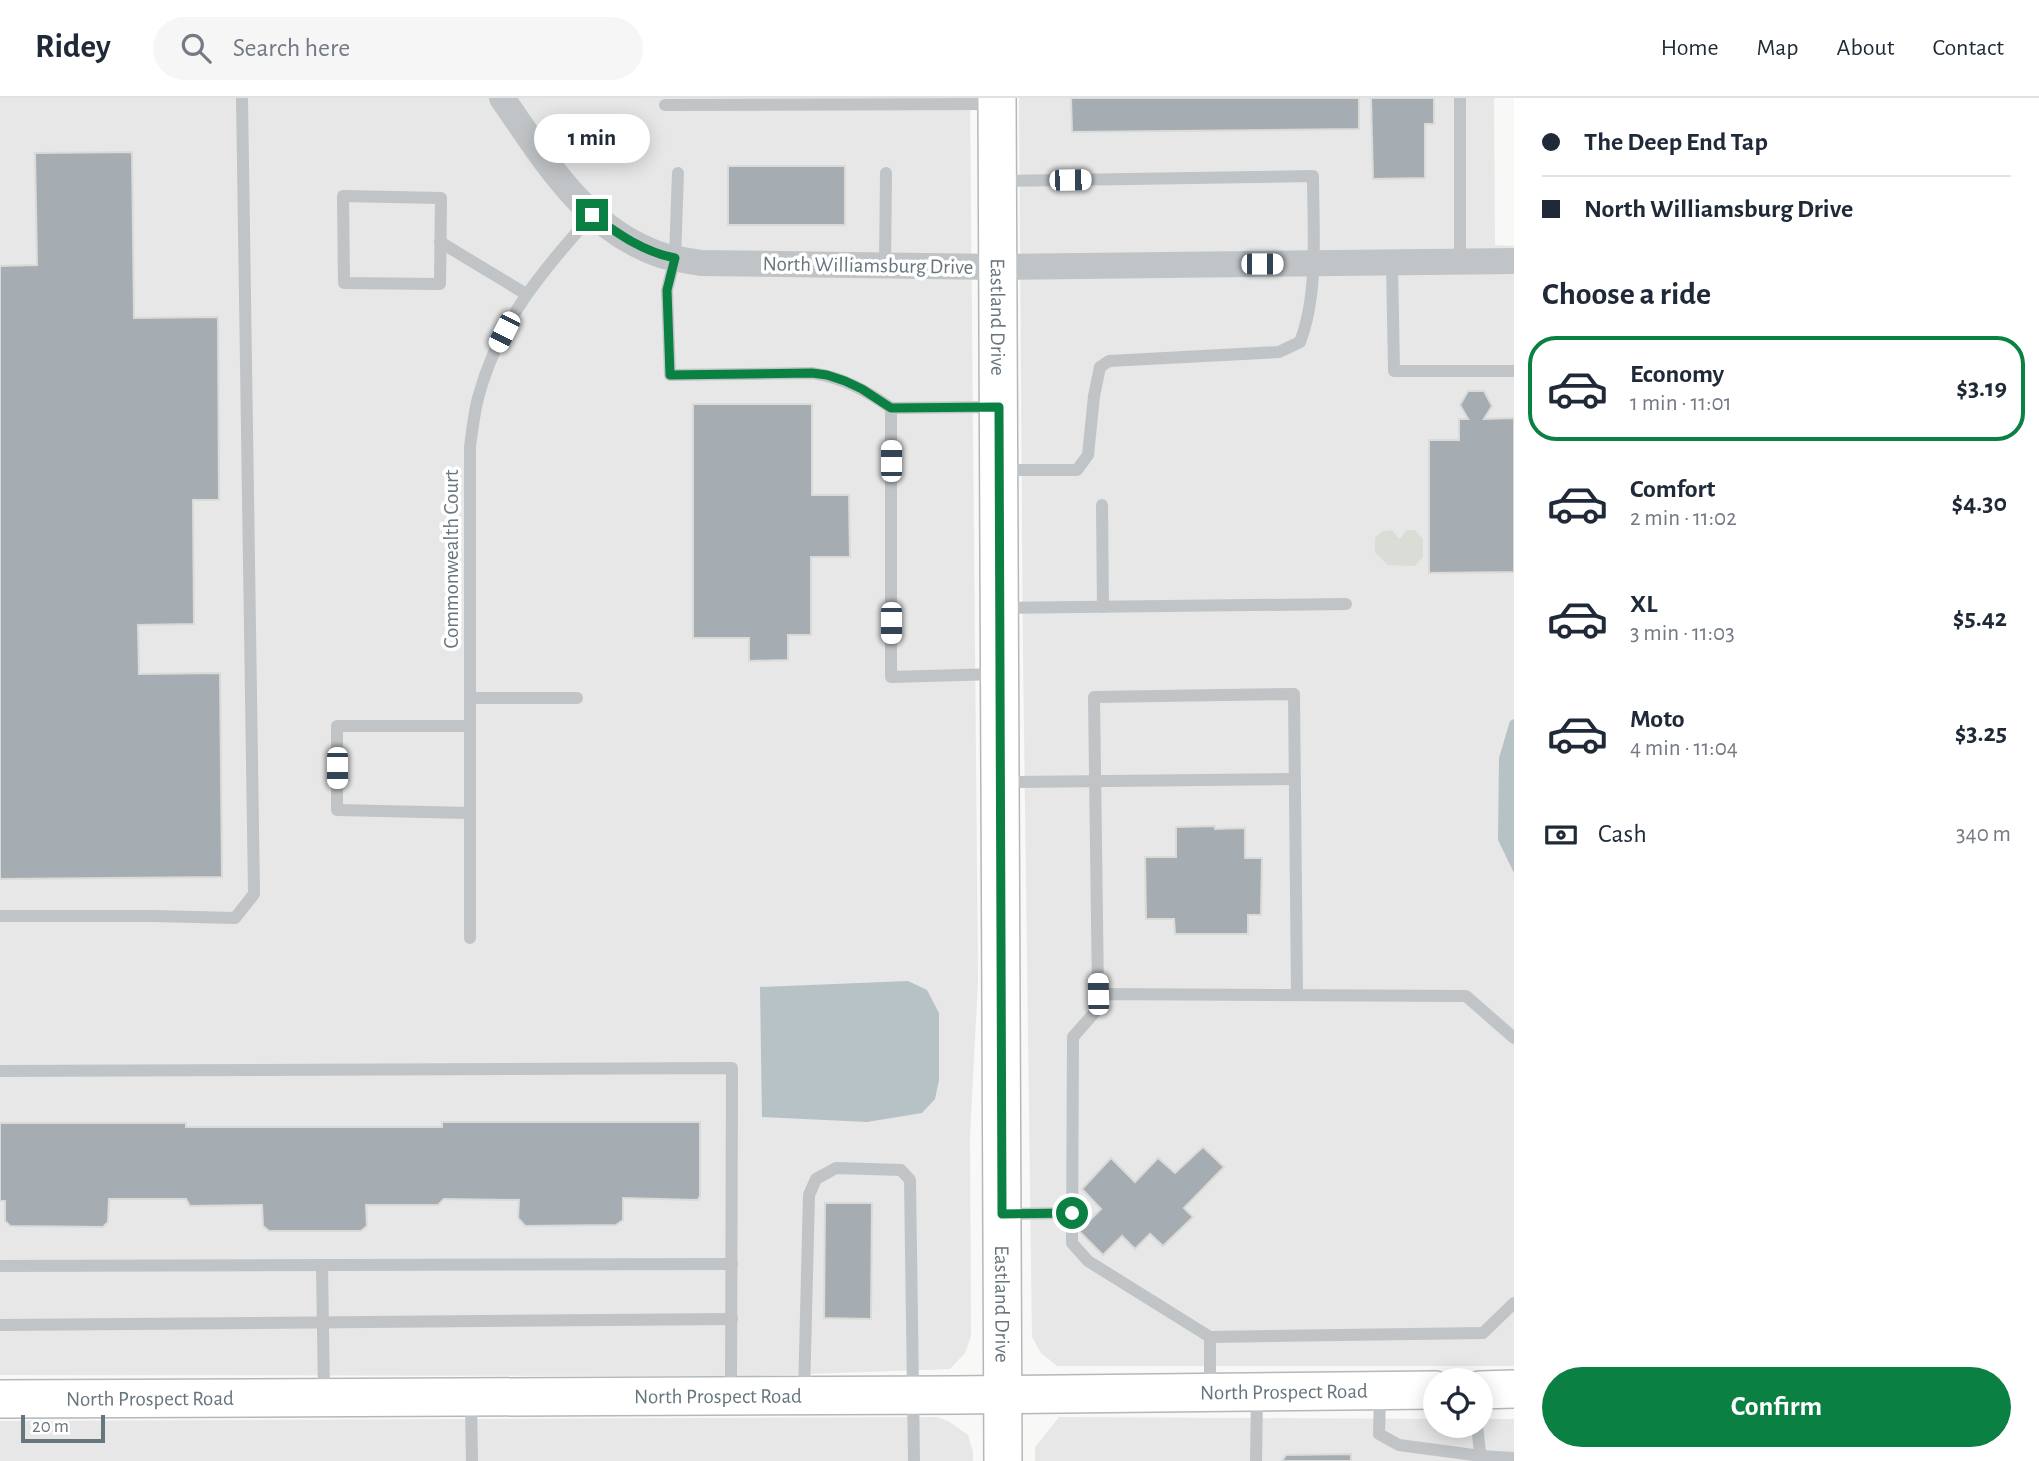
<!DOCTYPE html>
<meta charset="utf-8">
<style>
body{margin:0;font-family:"Alegreya Sans",sans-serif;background:#f6f6f7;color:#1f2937;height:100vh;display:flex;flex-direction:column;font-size:26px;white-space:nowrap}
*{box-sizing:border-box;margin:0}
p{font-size:23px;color:#747a83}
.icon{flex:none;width:38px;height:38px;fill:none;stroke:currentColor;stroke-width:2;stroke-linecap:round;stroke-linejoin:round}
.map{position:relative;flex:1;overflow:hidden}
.drawer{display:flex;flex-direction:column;background:#fff;width:525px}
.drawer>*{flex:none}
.hud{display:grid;align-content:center;height:154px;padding:0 28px;background:#fff}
.buttons{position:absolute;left:1423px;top:1270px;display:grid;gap:14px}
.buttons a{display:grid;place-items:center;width:70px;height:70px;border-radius:50%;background:#fff;box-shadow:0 4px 18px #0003;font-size:35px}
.scale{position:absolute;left:21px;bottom:18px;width:84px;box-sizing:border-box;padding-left:7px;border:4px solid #66757e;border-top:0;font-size:19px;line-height:24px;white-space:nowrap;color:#66757e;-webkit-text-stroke:5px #fff;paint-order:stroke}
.end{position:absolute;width:32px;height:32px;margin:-16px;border:9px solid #0b8043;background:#fff;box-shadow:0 0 0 4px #fff}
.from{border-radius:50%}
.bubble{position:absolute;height:49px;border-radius:24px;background:#fff;box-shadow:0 4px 18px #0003;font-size:23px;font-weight:600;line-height:49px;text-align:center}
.car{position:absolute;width:21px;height:42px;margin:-21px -10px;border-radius:9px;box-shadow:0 0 5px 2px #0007;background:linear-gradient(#fff 24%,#345 0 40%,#fff 0 76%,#345 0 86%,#fff 0)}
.hud b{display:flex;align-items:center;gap:24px;height:66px;font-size:26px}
.hud b+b{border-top:2px solid #e0e1e3}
.hud i{width:18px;height:18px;background:#1f2937}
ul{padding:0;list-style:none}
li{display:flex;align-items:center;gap:21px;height:105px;margin:0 14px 10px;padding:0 14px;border:4px solid transparent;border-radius:28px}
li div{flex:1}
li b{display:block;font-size:26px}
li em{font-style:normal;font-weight:600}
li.on{border-color:#0b8043}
li>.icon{width:63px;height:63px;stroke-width:1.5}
h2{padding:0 28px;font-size:32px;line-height:84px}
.pay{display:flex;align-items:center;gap:18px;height:77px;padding:0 28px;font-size:26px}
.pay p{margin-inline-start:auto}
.primary-button{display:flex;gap:14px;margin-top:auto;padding:14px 28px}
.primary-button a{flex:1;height:80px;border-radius:42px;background:#0b8043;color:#fff;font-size:28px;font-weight:600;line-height:80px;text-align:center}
header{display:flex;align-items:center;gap:42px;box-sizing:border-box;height:98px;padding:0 35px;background:#fff;border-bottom:2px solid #e0e1e3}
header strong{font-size:33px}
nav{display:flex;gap:38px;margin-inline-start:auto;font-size:24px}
.search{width:490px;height:63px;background:#f6f6f7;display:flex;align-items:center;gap:18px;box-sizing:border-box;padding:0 24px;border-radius:38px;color:#747a83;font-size:26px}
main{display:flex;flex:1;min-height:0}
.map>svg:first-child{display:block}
</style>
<header>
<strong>Ridey</strong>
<div class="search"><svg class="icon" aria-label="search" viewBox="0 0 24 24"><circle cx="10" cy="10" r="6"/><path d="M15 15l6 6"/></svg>Search here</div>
<nav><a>Home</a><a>Map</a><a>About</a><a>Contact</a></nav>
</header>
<main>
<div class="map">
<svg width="1514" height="1363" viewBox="0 0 1514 1363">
<rect width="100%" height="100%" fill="#f8f8f6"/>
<g fill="#e6e7e6">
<path d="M0,0H970L978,882L970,1038L971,1238L965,1255L950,1271L755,1278L0,1277Z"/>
<path d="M1019,0H1494L1495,147L1514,148V1268H1057L1041,1255L1032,1239L1023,555Z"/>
<path d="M937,1319L948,1323L968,1337L973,1354V1363H0V1323Z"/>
<path d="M1059,1319L1435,1321V1328H1480L1481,1321H1514V1363H1035V1349Z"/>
</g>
<path fill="#d9ddd6" d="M1392,432L1398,440H1401L1406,432H1415L1423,441V459L1415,468L1388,467L1375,454V440L1383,433Z"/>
<g fill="#b7c2c6">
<path d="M1514,621V775L1498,742L1499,660L1510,623Z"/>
<path d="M908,883L927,892L939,915V982L935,1001L922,1015L867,1024L762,1019L760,889Z"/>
</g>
<g fill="#a6adb2" stroke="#dadad9" stroke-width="2">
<path d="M1071,0H1359V31L1072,34Z"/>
<path d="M1371,0H1434V26H1425V80L1373,81Z"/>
<path d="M132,54L134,220L218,219L219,402H193L194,526L138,527L139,576L220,575L222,779L0,781V168L37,167L35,55Z"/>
<rect x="728" y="68" width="117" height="59"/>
<path d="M1468,293H1484L1492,308L1484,321L1514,320V474L1429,475V342H1459V321H1468L1460,307Z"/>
<path d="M693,306H812V397H849L850,459H811V537H788V562L749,563V540H693Z"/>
<path d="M1215,728V731L1245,730V760H1262L1261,817H1248V836H1175L1174,821H1146L1145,759H1176V729Z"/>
<path d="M442,1024H700V1098L698,1102L623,1100V1122L616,1127L525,1128L518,1120L519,1102L444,1101L438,1107H366L367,1128L361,1133H269L263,1128L262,1107L190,1108L186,1101H109L108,1124L103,1129L10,1128L5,1123V1103H0V1025H186V1029H442Z"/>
<path d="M1203,1049L1224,1069L1184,1110L1193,1119L1163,1148L1150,1136L1135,1151L1122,1138L1103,1157L1079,1133L1101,1111L1082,1091L1111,1060L1135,1084L1158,1060L1175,1075Z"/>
<path d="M825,1105H872L871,1221L824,1220Z"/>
<path d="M1351,1356V1363H1282L1286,1357Z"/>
</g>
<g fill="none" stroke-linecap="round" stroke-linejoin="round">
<g stroke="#b3b8bc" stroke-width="40">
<g id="secondary">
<path id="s1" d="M997,0L1003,1363"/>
<path d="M1480,1292L1514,1291"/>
<path id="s2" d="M0,1301L958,1297L1435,1292"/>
</g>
</g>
<g stroke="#c0c4c7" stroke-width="12">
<path d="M1460,0V164"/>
<path d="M665,7L993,6"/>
<path d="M678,75L675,160L667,192L670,277L812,275C842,279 867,293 891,310"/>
<path d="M343,98L441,100L440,186L344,185Z"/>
<path d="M440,144L526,196"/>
<path d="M1392,165L1394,273H1514"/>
<path d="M885,167L886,75"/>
<path d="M996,309L891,310V579L997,576"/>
<path d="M1001,372H1077L1088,357L1094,298L1100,269L1109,263L1279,254L1300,244C1319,195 1313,130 1313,78L1001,83"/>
<path d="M1102,407L1103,509"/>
<path d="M1001,510L1346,506"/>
<path d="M470,600H577"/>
<path d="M469,628H337V712L470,715"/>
<path d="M1005,684L1295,681"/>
<path d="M0,818H153L235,820L254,796L242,0"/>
<path d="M470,840V349C472,333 474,316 478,300C498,224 541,175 592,117"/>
<path d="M1098,896L1094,599L1294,596L1297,896"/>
<path d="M1514,940L1466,898L1098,896L1095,914L1073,939L1072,1145L1088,1163L1210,1239L1483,1235L1514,1205"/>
<path d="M0,973L732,970L731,1294"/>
<path d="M1006,1116L1072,1115"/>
<path d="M322,1167L324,1296"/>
<path d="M0,1168L732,1166"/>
<path d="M0,1227L732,1221"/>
<path d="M1210,1239V1290"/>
<path d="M804,1296L809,1097L816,1081L836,1070L901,1072L910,1082L914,1363"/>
<path d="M1380,1297L1379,1336L1399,1347L1481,1358L1514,1360"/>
<path d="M471,1303L472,1363"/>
<path d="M1477,1328L1481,1363"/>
<path d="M1256,1363L1257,1297"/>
</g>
<path stroke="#c0c4c7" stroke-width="26" d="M502,0C546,63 586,133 664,158C676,161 689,163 701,165L998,169L1514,163"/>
<use href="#secondary" stroke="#fff" stroke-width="37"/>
</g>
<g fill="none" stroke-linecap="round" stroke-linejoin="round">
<path stroke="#0b8043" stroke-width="9" d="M592,117C617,135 643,154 675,160L667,192L670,277L812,275L827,277L845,283L862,291L891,310L999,309L1002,1116L1072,1115"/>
</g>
<g text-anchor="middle" stroke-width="7" stroke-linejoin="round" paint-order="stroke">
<g font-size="21" fill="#66757e" stroke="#fff">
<text transform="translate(868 167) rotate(1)" y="7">North Williamsburg Drive</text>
<text dy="7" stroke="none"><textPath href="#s1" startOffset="219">Eastland Drive</textPath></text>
<text transform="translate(451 461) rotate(-90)" y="7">Commonwealth Court</text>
<text dy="7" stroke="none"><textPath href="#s1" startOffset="1206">Eastland Drive</textPath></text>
<text dy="7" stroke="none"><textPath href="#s2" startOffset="1284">North Prospect Road</textPath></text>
<text dy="7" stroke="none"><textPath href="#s2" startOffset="718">North Prospect Road</textPath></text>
<text dy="7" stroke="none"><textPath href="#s2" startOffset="150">North Prospect Road</textPath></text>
</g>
</g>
</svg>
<div class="buttons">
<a><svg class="icon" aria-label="locate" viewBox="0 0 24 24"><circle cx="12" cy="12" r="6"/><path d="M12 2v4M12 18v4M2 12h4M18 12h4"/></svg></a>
</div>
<div class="scale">20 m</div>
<i class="end from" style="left:1072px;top:1115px"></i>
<i class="end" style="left:592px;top:117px"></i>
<div class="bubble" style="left:534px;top:16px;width:116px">1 min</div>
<i class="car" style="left:1070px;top:82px;rotate:89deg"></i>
<i class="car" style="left:1262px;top:166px;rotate:90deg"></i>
<i class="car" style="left:504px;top:234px;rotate:207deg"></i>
<i class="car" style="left:891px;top:363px;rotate:0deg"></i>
<i class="car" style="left:891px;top:525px;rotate:180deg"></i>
<i class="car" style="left:337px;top:670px;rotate:180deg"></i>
<i class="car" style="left:1098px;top:896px;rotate:359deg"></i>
</div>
<section class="drawer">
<div class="hud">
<b><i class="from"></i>The Deep End Tap</b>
<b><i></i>North Williamsburg Drive</b>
</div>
<h2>Choose a ride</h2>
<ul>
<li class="on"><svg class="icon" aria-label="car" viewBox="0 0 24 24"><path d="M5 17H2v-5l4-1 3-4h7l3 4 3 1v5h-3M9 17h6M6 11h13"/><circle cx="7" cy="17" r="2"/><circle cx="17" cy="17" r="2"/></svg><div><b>Economy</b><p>1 min · 11:01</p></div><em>$3.19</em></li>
<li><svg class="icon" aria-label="car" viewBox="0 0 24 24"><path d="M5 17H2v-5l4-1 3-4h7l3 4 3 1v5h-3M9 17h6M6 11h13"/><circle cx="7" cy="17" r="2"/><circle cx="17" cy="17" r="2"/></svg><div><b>Comfort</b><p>2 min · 11:02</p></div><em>$4.30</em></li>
<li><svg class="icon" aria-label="car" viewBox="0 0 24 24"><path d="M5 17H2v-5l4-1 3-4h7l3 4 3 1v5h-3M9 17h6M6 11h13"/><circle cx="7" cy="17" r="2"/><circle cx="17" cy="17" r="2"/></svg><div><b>XL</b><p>3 min · 11:03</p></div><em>$5.42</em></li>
<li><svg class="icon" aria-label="car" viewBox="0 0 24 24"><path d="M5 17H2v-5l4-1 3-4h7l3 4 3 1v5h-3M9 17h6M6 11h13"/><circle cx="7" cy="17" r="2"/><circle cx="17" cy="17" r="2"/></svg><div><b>Moto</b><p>4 min · 11:04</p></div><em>$3.25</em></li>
</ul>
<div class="pay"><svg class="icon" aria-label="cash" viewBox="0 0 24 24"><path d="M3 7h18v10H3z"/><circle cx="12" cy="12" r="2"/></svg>Cash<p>340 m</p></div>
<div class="primary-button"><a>Confirm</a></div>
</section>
</main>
